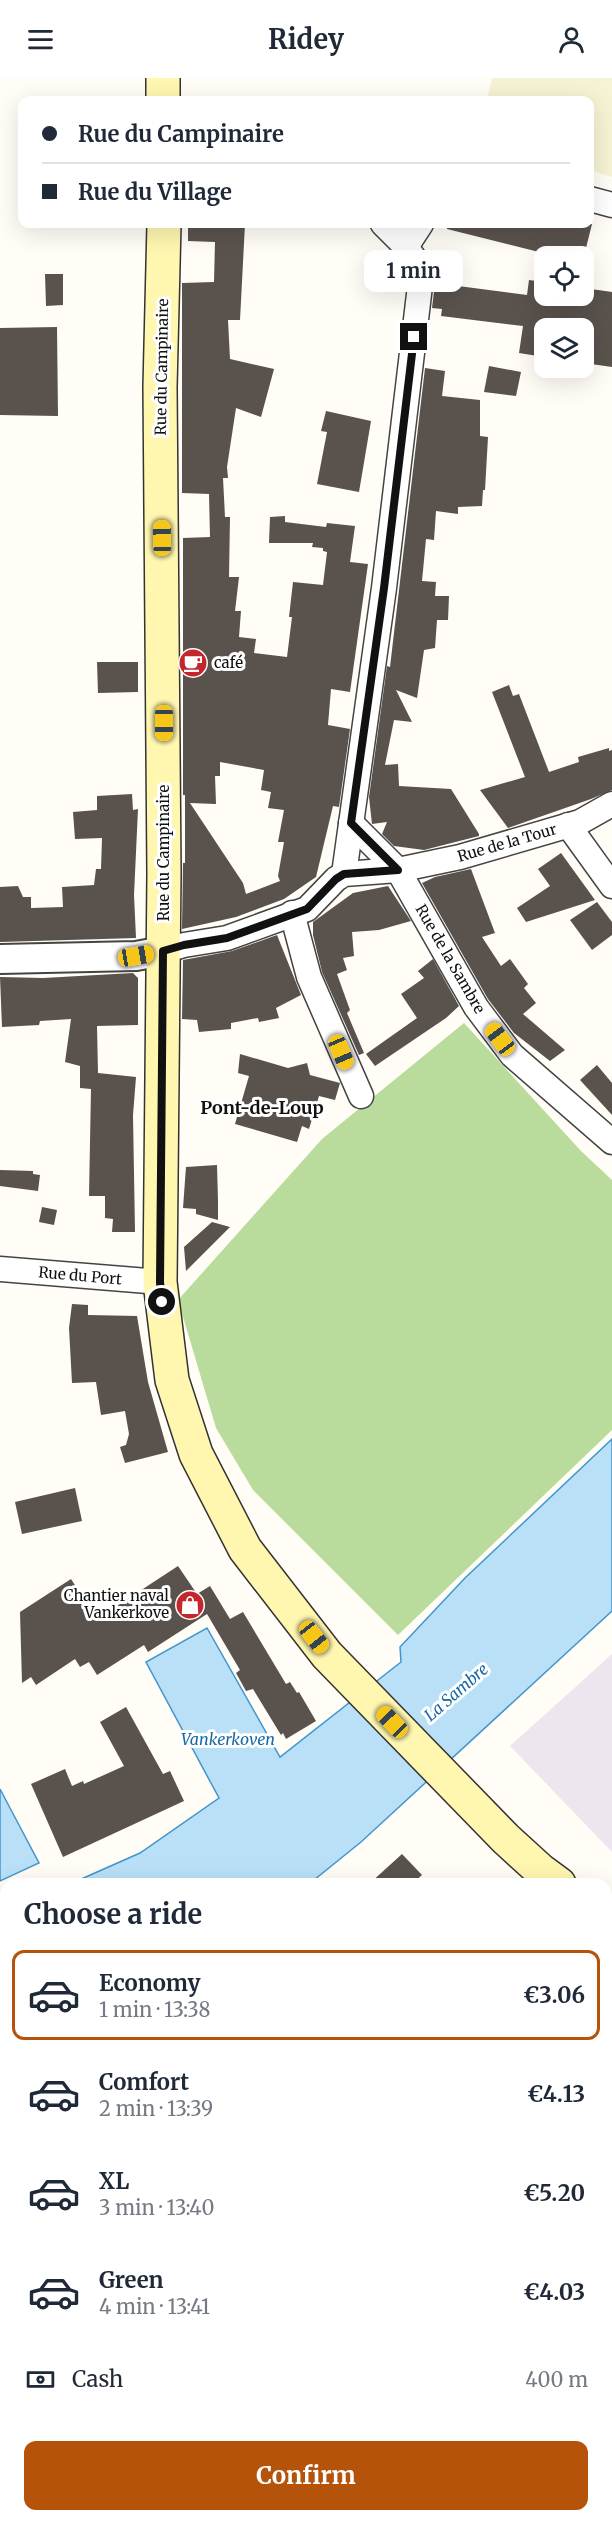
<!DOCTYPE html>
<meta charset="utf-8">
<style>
body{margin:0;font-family:Merriweather,serif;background:#f2f2f3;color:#1f2937;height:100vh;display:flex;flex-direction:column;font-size:22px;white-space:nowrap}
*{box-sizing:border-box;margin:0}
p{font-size:20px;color:#747a83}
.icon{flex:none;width:33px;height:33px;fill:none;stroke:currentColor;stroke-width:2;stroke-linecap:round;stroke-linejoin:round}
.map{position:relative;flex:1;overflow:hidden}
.sheet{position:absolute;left:0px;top:1800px;width:612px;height:644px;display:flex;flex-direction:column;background:#fff;border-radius:18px 18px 0 0;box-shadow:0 6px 24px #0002}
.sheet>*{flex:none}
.top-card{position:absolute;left:18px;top:18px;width:576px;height:132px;border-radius:12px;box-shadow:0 6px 24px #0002;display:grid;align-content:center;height:132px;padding:0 24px;background:#fff}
.buttons{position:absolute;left:534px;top:168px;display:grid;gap:12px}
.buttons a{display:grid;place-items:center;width:60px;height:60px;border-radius:12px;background:#fff;box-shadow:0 6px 24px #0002;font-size:30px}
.end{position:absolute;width:27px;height:27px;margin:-14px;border:8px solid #111;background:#fff;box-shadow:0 0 0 3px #fff}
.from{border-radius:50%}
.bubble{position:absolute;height:42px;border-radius:12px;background:#fff;box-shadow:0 6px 24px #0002;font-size:20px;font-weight:700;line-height:42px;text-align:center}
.car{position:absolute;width:18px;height:36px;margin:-18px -9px;border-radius:8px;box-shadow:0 0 4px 2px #0007;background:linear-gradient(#f5c518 24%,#345 0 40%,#f5c518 0 76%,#345 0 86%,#f5c518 0)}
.top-card b{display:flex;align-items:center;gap:21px;height:57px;font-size:22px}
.top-card b+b{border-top:2px solid #e0e1e3}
.top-card i{width:15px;height:15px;background:#1f2937}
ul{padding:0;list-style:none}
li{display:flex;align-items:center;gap:18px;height:90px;margin:0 12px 9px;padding:0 12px;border:3px solid transparent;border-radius:12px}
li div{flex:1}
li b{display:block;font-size:22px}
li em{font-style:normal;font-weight:700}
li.selected{border-color:#b45309}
li>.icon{width:54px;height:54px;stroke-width:1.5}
h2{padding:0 24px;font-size:27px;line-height:72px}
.pay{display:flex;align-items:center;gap:15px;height:66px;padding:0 24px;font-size:22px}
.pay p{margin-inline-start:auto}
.action{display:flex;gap:12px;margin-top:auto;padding:12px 24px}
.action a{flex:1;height:69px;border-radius:12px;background:#b45309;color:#fff;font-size:24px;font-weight:700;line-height:69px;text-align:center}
header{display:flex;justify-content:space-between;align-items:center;height:78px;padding:0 24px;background:#fff;font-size:27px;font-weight:700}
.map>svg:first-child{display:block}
</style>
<header><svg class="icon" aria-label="menu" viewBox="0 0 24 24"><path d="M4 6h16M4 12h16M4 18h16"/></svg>Ridey<svg class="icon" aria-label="person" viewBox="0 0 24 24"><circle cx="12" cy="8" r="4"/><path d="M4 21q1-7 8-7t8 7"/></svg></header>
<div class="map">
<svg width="612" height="2443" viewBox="0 0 612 2443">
<rect width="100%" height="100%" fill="#fffdf5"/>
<path fill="#eee6ef" d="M612,1576V1774L510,1668Z"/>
<path fill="#f6f3d4" d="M492,0H612V99L590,92V22H487Z"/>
<g fill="#d5ebbd">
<path d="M0,2351L6,2357V2438H81L86,2443H0Z"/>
<path d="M312,2438H517L515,2443H312Z"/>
</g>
<path fill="#b9dc9c" d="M464,945L581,1073L612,1102V1352L398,1557L253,1412L216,1350L178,1222L322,1061Z"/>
<g fill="#b9e0f7" stroke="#3f96cf" stroke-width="1.5">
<path d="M612,1361V1533L361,1764L309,1806H70L140,1775L219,1720L146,1584L207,1550L280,1679L401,1584L400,1569L465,1500Z"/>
<path d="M0,1711L39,1785L0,1803Z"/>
<path d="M6,1834V1969L0,1971V1836Z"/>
</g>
<g fill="#5a524d" fill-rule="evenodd">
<path d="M188,146H245L240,242H228L230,281L274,291L261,339L236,330L227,389L228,400H223L225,439H230L229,499H239L235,533H241L239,559L256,561L254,575L287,579L292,539H289L293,504L323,507L327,474L323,473V470L312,469L313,465H269L270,439L285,438V444L326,449L327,445L355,448L350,484L368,486L350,614L331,611L328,647L350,651L339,729L333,728L316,799L284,821L236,839L182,851L183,785H185V717H183V460L210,459L209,416L182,415V205L214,204L215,164L188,163ZM220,684L264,692L261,712L271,714L268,730L284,732L278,764H284L278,798L280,803L246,816L243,805L190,725L216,726L215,698H220Z"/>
<path d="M447,146H592L584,178H555L447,151Z"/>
<path d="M45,196H63V227L46,228Z"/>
<path d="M529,202L544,204V218H584V210L612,214V289L584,285V250H544V279L519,275L523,248L441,238L442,231L432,230L435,205L527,217Z"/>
<path d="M57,249L58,338L0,337V250Z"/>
<path d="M489,288L521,294L516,318L484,314Z"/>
<path d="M425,290L445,293L442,318L480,322V358L488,359L485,412H483L482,428L458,429V436L436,433L434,462L426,461L422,503L436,504L435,518H449L448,542H437L435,570L424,572L417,620L396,612L412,644L394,642L385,687L398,686L399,708L451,711L479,756V758L424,772L394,768L382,756L387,744L372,746L369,719L387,588L390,589Z"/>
<path d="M326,333L371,343L359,414L317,406L327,354L321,353Z"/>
<path d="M97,584H138V614L98,615Z"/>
<path d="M509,607L513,618L519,616L549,694L579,684L578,679L609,670V673L612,672V712L591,721L508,750L480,712L525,699L492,614Z"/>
<path d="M132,716L133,732L138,731L134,817L136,860L0,864V809L18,808L23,819H31V830L63,829L62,809L94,807L96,791H101L102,760L75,761L73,734L97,732V718Z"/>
<path d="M561,775L595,822L526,844L517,830L550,808L538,791Z"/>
<path d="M471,791L495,855L482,859L501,888L510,881L528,906L524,910L536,925L523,936L565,972L550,983L514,955L488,921L422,805L435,799Z"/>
<path d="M388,808L411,843L379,852L352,854L354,878L343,880L347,892L337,896L350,932L347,935L364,975L359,977L322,894L313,857V844L353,815Z"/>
<path d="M597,824L612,844V857L592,872L570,842Z"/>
<path d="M277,857L301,917L276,930L279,940L259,944L258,940L231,945V951L199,954L197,942L182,941L183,882L232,873Z"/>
<path d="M433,881L459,928L446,940L375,988L366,976L417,940L401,916L424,900L418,893Z"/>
<path d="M133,895L138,900V947L97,948L98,995L136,999L133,1037L135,1154H112L113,1141L105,1140V1118H89L91,1011L80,1010V988L65,984L71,941L40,943L39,947L2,949L0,899L43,900Z"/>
<path d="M240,976L288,990L307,985L310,997L340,1005L335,1022L319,1018L309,1051L302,1048L297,1064L235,1046L249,998L238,995Z"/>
<path d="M597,987L612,1005V1037L580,1002Z"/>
<path d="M217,1087L218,1123V1142L196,1136V1131L183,1130L186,1089Z"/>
<path d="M0,1092L33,1093V1096L40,1097L38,1113L0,1108Z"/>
<path d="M42,1129L57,1132L54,1147L39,1144Z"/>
<path d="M212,1144L230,1149L186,1193L184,1169Z"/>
<path d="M72,1226L88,1227V1237L137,1238L148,1304L168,1374L125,1385L120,1369L126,1367L129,1356L125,1333L101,1337L96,1304L72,1305L69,1250Z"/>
<path d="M75,1410L82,1443L22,1456L15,1424Z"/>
<path d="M178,1488L197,1516L210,1508L230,1541L243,1534L286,1606L290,1604L297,1615L299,1614L316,1643L286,1661L283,1655L281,1657L253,1611L246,1613L236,1595L240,1592L207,1536L148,1574L144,1567L97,1597L89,1584L80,1589L75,1581L36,1607L31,1599L22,1605L20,1534L71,1501L97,1541Z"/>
<path d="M126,1629L163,1696L170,1693L184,1723L63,1779L31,1706L65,1691L72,1708L83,1703L84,1706L124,1688L100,1644Z"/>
<path d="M402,1776L422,1797L412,1806H369Z"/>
</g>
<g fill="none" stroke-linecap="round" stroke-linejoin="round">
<g stroke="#444" stroke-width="27">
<g id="minor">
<path d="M590,121L612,127"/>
<path d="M406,169L421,146"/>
<path d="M351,745L398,792L476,929L512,977L612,1064"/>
<path d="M568,747L612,808"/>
<path d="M344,796L384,510L422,191L406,169L383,146"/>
<path d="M292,835L309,899L361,1018"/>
<path d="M163,873L184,867L227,860L307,831L336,801L344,796L398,792L460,779L580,744L612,726"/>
<path d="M0,1191L160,1204"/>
</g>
</g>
<g stroke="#444" stroke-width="32">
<path id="tertiary" d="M0,881L136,878L163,873"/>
</g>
<g stroke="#333" stroke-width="36">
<g id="secondary">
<path d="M163,0V22"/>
<path d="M164,146L160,309L164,795L160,1204L172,1302L196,1376L245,1471L327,1577L506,1761L540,1792L559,1806"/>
<path d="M606,1836L612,1840"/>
<path d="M606,2227H612"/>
<path d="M606,2252H612"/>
<path d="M0,2256L6,2255"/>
</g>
</g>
<use href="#minor" stroke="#fff" stroke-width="24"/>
<use href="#tertiary" stroke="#fff" stroke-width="28"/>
<use href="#secondary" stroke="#fff6b0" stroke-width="33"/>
</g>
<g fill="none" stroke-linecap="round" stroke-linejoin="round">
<path stroke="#111" stroke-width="8" d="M162,1224L160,1204L163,873L184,867L227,860L307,831L336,801L344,796L398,792L351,745L384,510L414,259"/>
</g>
<defs>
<g id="cafe-disc" transform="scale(1.5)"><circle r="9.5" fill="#c4262e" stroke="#fff"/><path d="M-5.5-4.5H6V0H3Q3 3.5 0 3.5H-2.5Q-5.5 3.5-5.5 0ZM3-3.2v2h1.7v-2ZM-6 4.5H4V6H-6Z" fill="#fff"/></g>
<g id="shop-disc" transform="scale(1.5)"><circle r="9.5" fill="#c4262e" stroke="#fff"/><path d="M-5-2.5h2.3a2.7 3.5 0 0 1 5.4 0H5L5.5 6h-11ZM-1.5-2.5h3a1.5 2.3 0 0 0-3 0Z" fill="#fff"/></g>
</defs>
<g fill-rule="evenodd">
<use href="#cafe-disc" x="193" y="585"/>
<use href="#shop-disc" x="190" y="1527"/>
</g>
<g text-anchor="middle" stroke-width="6" stroke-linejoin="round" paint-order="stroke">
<g font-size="15" fill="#111" stroke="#fff">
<text transform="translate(162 289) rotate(-89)" y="5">Rue du Campinaire</text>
<text transform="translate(507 765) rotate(-16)" y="5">Rue de la Tour</text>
<text transform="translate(164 775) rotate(-90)" y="5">Rue du Campinaire</text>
<text transform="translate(450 881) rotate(60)" y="5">Rue de la Sambre</text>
<text transform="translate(80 1198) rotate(5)" y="5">Rue du Port</text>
</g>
<g font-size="15" fill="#111" stroke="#fff" text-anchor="start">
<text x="214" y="590">café</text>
<text x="169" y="1523" text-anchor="end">Chantier naval<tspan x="169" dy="17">Vankerkove</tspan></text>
</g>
<g font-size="16" font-style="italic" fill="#1768a6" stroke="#fff">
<text transform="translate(456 1614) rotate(-41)" y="6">La Sambre</text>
<text x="228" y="1667">Vankerkoven</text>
</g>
<g font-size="18" font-weight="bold" fill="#111" stroke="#fff">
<text x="262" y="1036">Pont-de-Loup</text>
</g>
</g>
</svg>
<div class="buttons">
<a><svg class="icon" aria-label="locate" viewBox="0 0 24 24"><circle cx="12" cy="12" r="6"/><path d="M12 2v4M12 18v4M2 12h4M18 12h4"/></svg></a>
<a><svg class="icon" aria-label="layers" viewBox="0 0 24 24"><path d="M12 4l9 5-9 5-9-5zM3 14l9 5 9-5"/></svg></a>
</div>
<i class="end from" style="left:162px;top:1224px"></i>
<i class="end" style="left:414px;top:259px"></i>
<div class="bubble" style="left:364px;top:172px;width:99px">1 min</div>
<i class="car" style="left:162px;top:460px;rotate:359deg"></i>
<i class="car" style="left:164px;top:645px;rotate:180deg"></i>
<i class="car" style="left:136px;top:878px;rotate:80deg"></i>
<i class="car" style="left:500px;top:961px;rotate:323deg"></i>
<i class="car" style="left:341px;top:974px;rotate:157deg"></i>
<i class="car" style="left:314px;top:1559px;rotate:142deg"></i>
<i class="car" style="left:392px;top:1644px;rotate:316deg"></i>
<div class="top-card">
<b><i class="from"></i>Rue du Campinaire</b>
<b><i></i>Rue du Village</b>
</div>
<section class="sheet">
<h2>Choose a ride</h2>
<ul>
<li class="selected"><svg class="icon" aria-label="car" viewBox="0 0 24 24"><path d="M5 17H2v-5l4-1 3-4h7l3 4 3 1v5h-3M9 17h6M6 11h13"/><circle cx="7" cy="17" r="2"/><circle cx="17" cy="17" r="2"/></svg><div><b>Economy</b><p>1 min · 13:38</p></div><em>€3.06</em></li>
<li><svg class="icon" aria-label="car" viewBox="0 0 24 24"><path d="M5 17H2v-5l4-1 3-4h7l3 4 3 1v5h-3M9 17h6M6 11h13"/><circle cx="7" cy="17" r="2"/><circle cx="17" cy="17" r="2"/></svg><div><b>Comfort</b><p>2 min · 13:39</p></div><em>€4.13</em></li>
<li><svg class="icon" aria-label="car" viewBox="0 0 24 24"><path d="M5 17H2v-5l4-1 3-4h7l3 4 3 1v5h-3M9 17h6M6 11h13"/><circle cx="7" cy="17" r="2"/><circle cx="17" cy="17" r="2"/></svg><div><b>XL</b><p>3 min · 13:40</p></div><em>€5.20</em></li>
<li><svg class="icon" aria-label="car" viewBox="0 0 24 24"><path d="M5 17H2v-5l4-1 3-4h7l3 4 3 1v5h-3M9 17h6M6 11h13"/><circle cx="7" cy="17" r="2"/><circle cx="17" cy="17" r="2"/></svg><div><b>Green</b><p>4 min · 13:41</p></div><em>€4.03</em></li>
</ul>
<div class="pay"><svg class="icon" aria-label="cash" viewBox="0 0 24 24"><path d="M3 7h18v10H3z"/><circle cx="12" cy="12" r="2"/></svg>Cash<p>400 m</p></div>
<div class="action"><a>Confirm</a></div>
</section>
</div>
